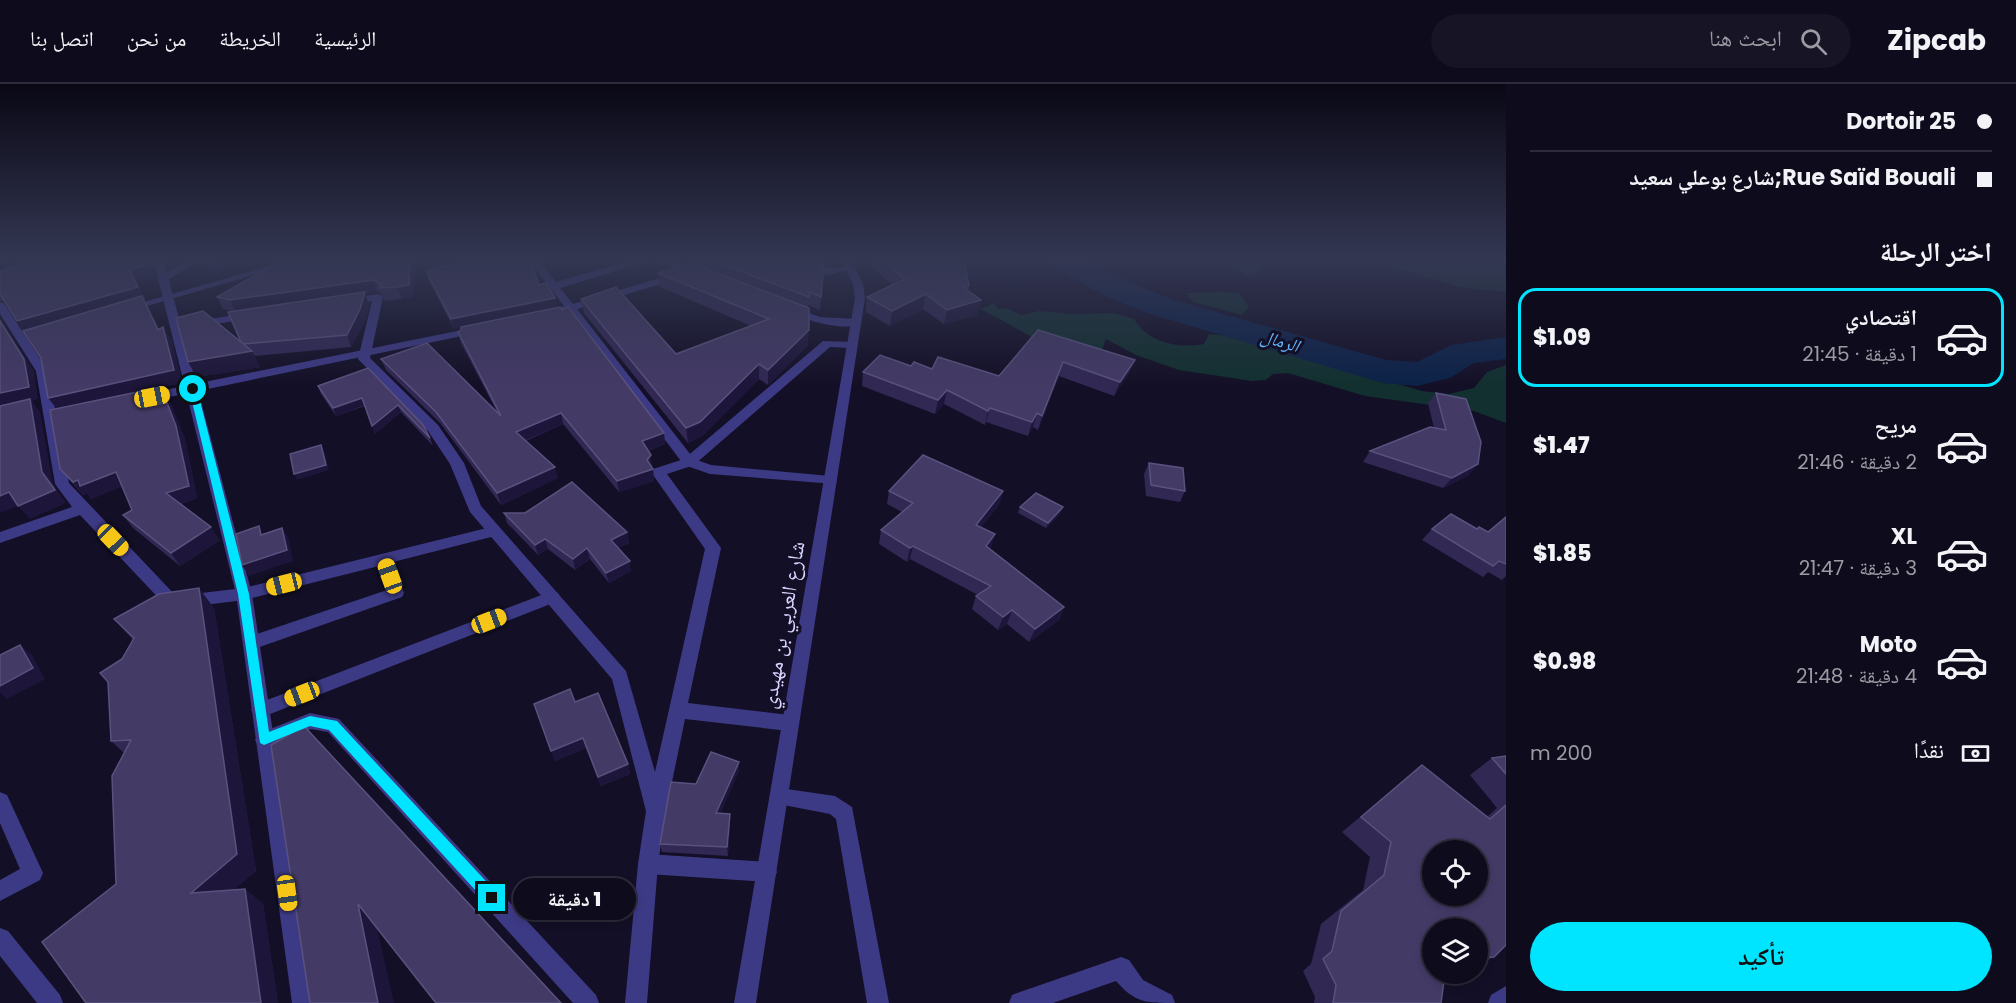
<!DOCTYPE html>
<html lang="ar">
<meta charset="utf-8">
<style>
body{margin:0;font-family:Poppins,"Noto Naskh Arabic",sans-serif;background:#171425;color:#f1f3f6;direction:rtl;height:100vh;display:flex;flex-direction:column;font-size:22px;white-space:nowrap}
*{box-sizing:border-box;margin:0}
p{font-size:20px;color:#9b9ba3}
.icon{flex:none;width:33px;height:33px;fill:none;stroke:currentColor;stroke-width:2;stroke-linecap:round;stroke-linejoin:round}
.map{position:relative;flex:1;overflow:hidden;direction:ltr}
.side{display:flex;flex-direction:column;background:#0e0b1c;width:510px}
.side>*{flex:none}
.hud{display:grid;align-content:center;height:132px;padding:0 24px;background:#0e0b1c}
.fabs{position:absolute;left:1422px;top:756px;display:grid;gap:12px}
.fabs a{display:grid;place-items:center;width:66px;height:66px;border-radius:50%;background:#0e0b1c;box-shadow:0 3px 9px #0003,0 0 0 2px #2e2b3b;font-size:30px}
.end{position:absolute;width:27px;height:27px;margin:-14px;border:8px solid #00e5ff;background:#111;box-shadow:0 0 0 3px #111}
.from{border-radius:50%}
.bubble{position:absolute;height:42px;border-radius:21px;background:#0e0b1c;box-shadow:0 3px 9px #0003,0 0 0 2px #2e2b3b;font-size:20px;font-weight:800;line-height:42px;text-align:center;direction:rtl}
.car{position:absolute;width:18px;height:36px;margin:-18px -9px;border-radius:8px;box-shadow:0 0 4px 2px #0007;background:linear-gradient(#f5c518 24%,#345 0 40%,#f5c518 0 76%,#345 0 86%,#f5c518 0)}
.hud b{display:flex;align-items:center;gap:21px;height:57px;font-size:22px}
.hud b+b{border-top:2px solid #2e2b3b}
.hud i{width:15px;height:15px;background:#f1f3f6}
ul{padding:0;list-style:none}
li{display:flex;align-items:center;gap:18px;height:99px;margin:0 12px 9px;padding:0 12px;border:3px solid transparent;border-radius:18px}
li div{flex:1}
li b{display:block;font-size:22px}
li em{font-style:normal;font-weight:800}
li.selected{border-color:#00e5ff}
li>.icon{width:54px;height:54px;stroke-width:1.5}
h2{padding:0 24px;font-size:27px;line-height:72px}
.pay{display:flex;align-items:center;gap:15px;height:66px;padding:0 24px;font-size:22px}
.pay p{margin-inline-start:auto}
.button{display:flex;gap:12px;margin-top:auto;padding:12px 24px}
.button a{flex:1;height:69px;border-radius:36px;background:#00e5ff;color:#111;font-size:24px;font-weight:800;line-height:69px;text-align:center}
header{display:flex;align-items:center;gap:36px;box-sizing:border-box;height:84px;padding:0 30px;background:#0e0b1c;border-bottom:2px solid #2e2b3b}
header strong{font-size:28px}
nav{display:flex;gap:33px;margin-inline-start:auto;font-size:21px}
.search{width:420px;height:54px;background:#171425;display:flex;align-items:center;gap:15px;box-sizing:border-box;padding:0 21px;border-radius:33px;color:#9b9ba3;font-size:22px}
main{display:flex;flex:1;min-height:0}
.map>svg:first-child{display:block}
</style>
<header>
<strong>Zipcab</strong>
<div class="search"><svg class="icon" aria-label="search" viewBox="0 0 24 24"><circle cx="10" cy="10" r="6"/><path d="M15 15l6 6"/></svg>ابحث هنا</div>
<nav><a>الرئيسية</a><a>الخريطة</a><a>من نحن</a><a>اتصل بنا</a></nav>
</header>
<main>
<section class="side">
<div class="hud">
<b><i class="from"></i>Dortoir 25</b>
<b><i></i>Rue Saïd Bouali;شارع بوعلي سعيد</b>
</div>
<h2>اختر الرحلة</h2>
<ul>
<li class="selected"><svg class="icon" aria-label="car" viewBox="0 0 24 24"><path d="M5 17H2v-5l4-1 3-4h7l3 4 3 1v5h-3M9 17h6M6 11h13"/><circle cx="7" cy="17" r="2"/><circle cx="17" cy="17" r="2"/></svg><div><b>اقتصادي</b><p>1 دقيقة · 21:45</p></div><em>$1.09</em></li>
<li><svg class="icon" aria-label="car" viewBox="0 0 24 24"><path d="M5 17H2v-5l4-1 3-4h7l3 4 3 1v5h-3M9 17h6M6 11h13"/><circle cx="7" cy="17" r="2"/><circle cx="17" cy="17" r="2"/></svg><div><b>مريح</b><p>2 دقيقة · 21:46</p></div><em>$1.47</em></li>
<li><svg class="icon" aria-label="car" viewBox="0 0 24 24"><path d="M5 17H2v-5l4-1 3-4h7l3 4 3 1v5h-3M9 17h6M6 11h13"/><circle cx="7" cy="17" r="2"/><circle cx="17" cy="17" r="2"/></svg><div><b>XL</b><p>3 دقيقة · 21:47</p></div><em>$1.85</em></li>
<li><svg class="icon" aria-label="car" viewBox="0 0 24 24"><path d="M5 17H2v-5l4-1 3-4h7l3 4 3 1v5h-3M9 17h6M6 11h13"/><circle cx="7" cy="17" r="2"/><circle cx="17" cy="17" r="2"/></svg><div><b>Moto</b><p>4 دقيقة · 21:48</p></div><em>$0.98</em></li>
</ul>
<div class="pay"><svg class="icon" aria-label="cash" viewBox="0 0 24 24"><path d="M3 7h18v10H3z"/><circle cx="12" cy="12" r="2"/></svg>نقدًا<p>200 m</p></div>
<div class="button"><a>تأكيد</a></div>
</section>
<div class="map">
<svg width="1506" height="919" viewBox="0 0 1506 919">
<rect width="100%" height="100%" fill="#130f26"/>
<g fill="#12302f">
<path d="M1198,174H1260L1263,183L1253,194L1231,183Z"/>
<path d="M1363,174H1450L1506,181V208L1460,203Z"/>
<path d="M1225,208L1240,210L1249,223L1242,231L1193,218L1186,209Z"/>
<path d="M994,219L998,225L1006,224L1021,231L1039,227L1072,230L1114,229L1134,235C1147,258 1178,265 1204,260L1209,250L1239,253L1422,307L1449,310L1474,304L1487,288L1506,281V339L1474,327L1365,312L1288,289L1273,290L1266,296L1252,297L1179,286L1136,271L1106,255L1097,280L1041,258L981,225Z"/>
</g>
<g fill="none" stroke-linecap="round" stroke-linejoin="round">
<path fill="#0c2248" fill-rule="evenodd" d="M1046,174H1085L1129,198L1171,215L1386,276L1417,278L1451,261L1506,253V275L1474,279L1450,294L1417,302L1383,299L1147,229L1105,212L1050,181Z"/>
<g fill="#3d3a85" fill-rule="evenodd">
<path d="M378,210L383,213L370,274L438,341L464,379L481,422L626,587L655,688L705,465L651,388L653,385L684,375L823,257L852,258L858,261L852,264L830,263L694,381L667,390L721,464L688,619L789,631L795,633L798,639L795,645L789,647L685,635L666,727L658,780L647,919H625L638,780L646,727L612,595L470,428L450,380L428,347L358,275L372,217L347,221L342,218L347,215Z"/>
<path d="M249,229L253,230V234L196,243L190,240L196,237Z"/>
<path d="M1121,873L1129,876L1143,896L1172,911L1175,919C1146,919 1135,919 1116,897L1053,919H1009L1012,911L1020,908Z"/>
<path d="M1506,902V919H1488L1491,911Z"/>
</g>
<g fill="#3d3a85" fill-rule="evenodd">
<path d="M192,174H204L167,196L158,194Z"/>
<path d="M297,174H312L133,226L129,227L123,224Z"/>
<path d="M527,174H537L556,198L640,174H665L695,185V189L691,190L653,176L560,204L573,220L673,190H681V194L577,225L694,375L711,381L830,392L837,397L835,400L710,390L684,381L568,228L546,232V228L564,222Z"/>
<path d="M797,174C813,173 817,183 829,184C839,186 849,178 857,184L826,191Z"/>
<path d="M0,218L4,219L48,287L69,399L176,512L244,504L495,442L502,447L495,452L393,478L404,509L402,513L251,566L245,564L243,559L245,554L387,506L379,482L244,516L173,525L167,523L80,431L0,459V448L72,423L55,400L36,287L0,230Z"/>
<path d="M792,223L820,233L856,235L862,238C847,250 804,235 788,228L786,226Z"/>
<path d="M477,243L483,246L481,248L145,318L139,314L145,310Z"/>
<path d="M552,507L558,509L560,513L558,517L260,634L254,631L251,626L254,621Z"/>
<path d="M310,629L339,635L596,911L599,919H573L328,648L311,645L264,664L258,662L255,656L258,650Z"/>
<path d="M780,704L835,712L852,723L889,919H867L836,735L830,730L773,719L770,713L773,707Z"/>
<path d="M0,708L7,711L43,789L40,796L0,817V796L20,785L0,739Z"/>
<path d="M648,770L767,778L774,781L777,788L774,795L767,798L648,790L641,787L638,780L641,773Z"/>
<path d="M0,844L8,847L60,911L63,919H37L0,872Z"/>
</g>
<g fill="#3d3a85" fill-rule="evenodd">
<path d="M153,174H163L252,510L314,919H292L236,510Z"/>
<path d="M840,174H850L863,200L865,214L756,919H734L855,214L853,200Z"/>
<path d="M1496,174H1506V177L1497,176Z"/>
</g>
</g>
<g fill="#312854">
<path d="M0,174L151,175L155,192L137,198L145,215L144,216L149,225L159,245L171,255L182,299L161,303L169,316L185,355L197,414L181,420L220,456L180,482L133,444L123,431L132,426L122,402L91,415L87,409L83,411L60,385L56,324L41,274L4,217H0Z"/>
<path d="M286,174H412L414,177L413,213L402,215L385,217L382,211L378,208L365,210L369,220L365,237L351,263L254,272L260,283L197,293L188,278L241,258L232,227L223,225L217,213Z"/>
<path d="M698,174H814L824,178L820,226L808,221V261L768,301L759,295L701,353L688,359L584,229L581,215L676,270L751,242L660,203L658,189L698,183Z"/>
<path d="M870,174H942L969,202L968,207L981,216L977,231L944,240L923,225L890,242L866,228L867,213L893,201L869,182Z"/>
<path d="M426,187L539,201L557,223L562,226L664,349L665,360L648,367L653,385L654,397L619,408L563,340L526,357L558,394L501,421L440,339L386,286L381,275L496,326L461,259L458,248L461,246V243L454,245L429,197Z"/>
<path d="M1038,246L1135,276L1129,289L1114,312L1059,292L1038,346L1033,343L1028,352L986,338L985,341L944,320L935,330L862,302L863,288L911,282L999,292Z"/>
<path d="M368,284L430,354L433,362L401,328L375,350L365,322L336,332L321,310L318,302Z"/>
<path d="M1436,309L1469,391L1443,404L1363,378L1370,367L1434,344L1428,319Z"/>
<path d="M1149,379L1185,407L1180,418L1146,412L1144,390Z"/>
<path d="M889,407H1003L999,421L981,443L995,450L990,465L1064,523L1059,536L1029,558L1007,540L998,546L972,525L976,512L978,511L910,475L907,478L879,460L881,446L902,428L887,420Z"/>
<path d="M1020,423L1061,429L1046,444L1018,429Z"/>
<path d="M504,429L627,448L629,459L618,464L631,487L609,499L590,475L575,486L548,465L538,471L507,439Z"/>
<path d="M1506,433V492L1502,496L1488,488L1483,493L1422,456L1432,445H1477L1488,448Z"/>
<path d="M214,524L256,787L234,805H245L263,820L278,919H86L116,800L124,669L111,657L108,598L133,556L114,535Z"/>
<path d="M575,618L628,680L630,690L601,702L586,664L555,677L534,620Z"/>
<path d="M1506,672V861L1494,873L1478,881V844H1432L1441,919H1314L1315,913L1303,887L1311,880L1321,840L1363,806L1370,773L1342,748L1402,698L1488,732L1497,724L1470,691L1492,674Z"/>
<path d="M739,687L720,729L730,730V738L728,772L662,768L660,760L696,700Z"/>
</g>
<g fill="#1d163a">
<path d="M13,174H59L0,192V177Z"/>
<path d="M147,174H151V175L155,192L137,198L145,215L144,216L149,225L165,259L26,249L17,237L130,186Z"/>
<path d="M162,174H188L168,185Z"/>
<path d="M224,174H275L212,190L206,178Z"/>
<path d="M410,174H412L414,177L413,213L402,215L397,203Z"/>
<path d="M373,196L378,208L365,210L369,220L365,237L351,263L347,251L236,229L230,216Z"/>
<path d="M926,210L923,225L890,242L892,227Z"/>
<path d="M555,214L557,223L454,245L451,235Z"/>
<path d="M981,216L977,231L944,240L947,226Z"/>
<path d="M0,234L34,288L38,315L32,317L40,328L53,400L66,419L30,435L18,422L42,388L0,325Z"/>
<path d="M163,243L171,255L182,299L161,303L169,316L185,355L197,414L175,422L166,409L58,326L48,314Z"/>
<path d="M809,246L808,261L768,301V286Z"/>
<path d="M252,267L260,283L197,293L188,278Z"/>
<path d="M1135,276L1129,289L1114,312L1120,298Z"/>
<path d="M1063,278L1059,292L1038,346L1042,332Z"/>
<path d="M759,280V295L701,353L688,359L686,344Z"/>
<path d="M947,306L944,320L935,330L938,316Z"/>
<path d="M362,314L365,321L336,332L333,324Z"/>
<path d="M398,321L401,328L375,350L372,342Z"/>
<path d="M990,324L986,338L985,341L988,327Z"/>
<path d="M561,329L563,340L519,359L516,348Z"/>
<path d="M1037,329L1033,343L1028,352L1032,338Z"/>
<path d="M664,349L665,360L644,368L642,357Z"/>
<path d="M321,361L324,367L329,386L297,396L294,390Z"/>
<path d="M651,371L652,383L650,386L653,385L654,397L619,408L617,397L647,376Z"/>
<path d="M1478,380L1469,391L1443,404L1452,394Z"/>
<path d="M555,383L558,394L501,421L497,409Z"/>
<path d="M116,388L126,401L91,415L87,409L83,411L73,398L78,396Z"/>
<path d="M1003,407L999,421L972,454L976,441Z"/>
<path d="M9,408L21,421L0,429V412Z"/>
<path d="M1063,423L1061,429L1046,444L1048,439Z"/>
<path d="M211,443L220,456L180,482L171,469Z"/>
<path d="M282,444L289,455L293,477L249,492L242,481Z"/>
<path d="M627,448L629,459L613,466L611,456Z"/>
<path d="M995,450L991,464L982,476L986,462Z"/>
<path d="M545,455L548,465L538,471L535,461Z"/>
<path d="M913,462L910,475L907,478L910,464Z"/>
<path d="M587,464L590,475L575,486L573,475Z"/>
<path d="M630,477L631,487L609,499L606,489Z"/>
<path d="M199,504L214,524L256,787L212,824L191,809Z"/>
<path d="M1064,523L1059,536L1029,558L1035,545Z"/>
<path d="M1012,526L1007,540L998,546L1003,533Z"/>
<path d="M20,561L32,571L45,595L7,615L0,609V602Z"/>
<path d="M583,654L586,664L555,677L551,667Z"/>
<path d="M739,678V687L717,738L716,729Z"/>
<path d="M628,680L630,690L601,702L598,693Z"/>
<path d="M730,730V738L728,772L727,763Z"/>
<path d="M245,805L263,820L278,919H261Z"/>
<path d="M358,820L376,839L394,919H378Z"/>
</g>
<g fill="#433a66" stroke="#5a527e" stroke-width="1.5" fill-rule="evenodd">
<path d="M0,174H13L0,177Z"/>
<path d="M40,174H147L148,180L130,186L138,203L17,237L0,210V187Z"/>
<path d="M204,174H224L206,178Z"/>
<path d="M286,174H410L409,201L397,203L380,204L381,200L373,196L230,216L217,213Z"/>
<path d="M494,174H519L524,181L532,180L539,201L546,199L555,214L451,235L426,187L443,182Z"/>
<path d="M705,174H814L824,178L821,213L809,208V213Z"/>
<path d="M878,174H942L946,176L965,181L969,202L963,203L981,216L947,226L926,210L892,227L867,213L905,195Z"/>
<path d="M690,179L809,224V246L768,286L759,280L700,338L686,344L581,215L616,203L676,270L769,235L658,189Z"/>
<path d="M365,208L360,225L347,251L243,260L241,258L228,228Z"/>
<path d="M142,212L158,246L163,243L174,286L48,314L41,274L23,247Z"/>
<path d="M560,223L562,226L568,223L664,349L642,357L651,371L647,376L653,385L617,397L561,329L516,348L555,383L497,409L436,328L381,275L427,259L501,332L458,248L461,246V243Z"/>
<path d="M203,227L252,267L188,278L176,234Z"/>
<path d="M0,237L24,275L29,303L0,309Z"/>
<path d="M1038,246L1135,276L1120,298L1063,278L1042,332L1037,329L1032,338L990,324L988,327L947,306L938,316L863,288L880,271L911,282L914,278L932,285L938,273L999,292Z"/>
<path d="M368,284L423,341L430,354L398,321L372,342L362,314L333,324L318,302Z"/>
<path d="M161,303L176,342L189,402L166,409L211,443L171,469L123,431L132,426L116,388L80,402L78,396L73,398L60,385L50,326Z"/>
<path d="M1436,309L1466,315L1481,358L1478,380L1452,394L1370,367L1430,343L1446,346Z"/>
<path d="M30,315L42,388L55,406L18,422L9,408L0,412V322Z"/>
<path d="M321,361L326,381L294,390L290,370Z"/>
<path d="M923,371L1003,407L976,441L995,450L986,462L1064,523L1035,545L1012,526L1003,533L976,512L991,502L913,462L910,464L881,446L913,419L889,407Z"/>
<path d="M1149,379L1183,384L1185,407L1151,401Z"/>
<path d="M572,398L627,448L611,456L630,477L606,489L587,464L573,475L545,455L535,461L504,429H525Z"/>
<path d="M1036,409L1063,423L1048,439L1020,423Z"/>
<path d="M1451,430L1477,445L1479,443L1488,448L1506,433V480L1499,477L1493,482L1432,445Z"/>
<path d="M259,442L261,451L282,444L287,466L242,481L236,450Z"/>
<path d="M199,504L237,770L191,809L245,805L261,919H86L42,858L116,800L112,692L131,656L111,657L108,598L100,589L122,575L134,554L114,535L159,510Z"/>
<path d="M20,561L33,584L0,602V571Z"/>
<path d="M570,605L575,618L598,609L628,680L598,693L583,654L551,667L534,620Z"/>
<path d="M304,642L561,919H436L358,820L378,919H310L271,661Z"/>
<path d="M711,668L739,678L716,729L730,730L727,763L660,760L671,698L696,700Z"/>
<path d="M1506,672V690L1492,674Z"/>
<path d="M1422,681L1490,735L1506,721V861L1494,873L1478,874V844H1432V890H1445L1441,919H1333L1336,901L1323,875L1332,867L1341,827L1384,791L1391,758L1361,733ZM1432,766H1478V812H1432Z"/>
</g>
<linearGradient id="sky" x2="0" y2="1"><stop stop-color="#0a0815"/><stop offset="0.58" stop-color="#333752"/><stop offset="1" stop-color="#333752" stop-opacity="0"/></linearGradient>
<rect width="1506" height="302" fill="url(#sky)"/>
<path fill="#00e5ff" d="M193,302L197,305L249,510L269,648L310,632L337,637L497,809V819H487L329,646L310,642L264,661L260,659L238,510L189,305Z"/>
<g text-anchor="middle" stroke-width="6" stroke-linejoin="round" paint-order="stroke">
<g font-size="18" font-style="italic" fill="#62b6ff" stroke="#130f26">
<text transform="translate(1280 257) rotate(16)" y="6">الرمال</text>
</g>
<g font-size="21" fill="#d9d4ff" stroke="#130f26">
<text transform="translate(783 541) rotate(-80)" y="7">شارع العربي بن مهيدي</text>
</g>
</g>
</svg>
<div class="fabs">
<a><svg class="icon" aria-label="locate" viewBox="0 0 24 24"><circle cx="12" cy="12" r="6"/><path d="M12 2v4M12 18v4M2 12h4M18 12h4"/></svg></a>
<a><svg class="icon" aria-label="layers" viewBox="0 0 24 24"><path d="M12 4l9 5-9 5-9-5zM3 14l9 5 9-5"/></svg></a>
</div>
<i class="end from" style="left:193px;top:305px"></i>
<i class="end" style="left:492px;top:814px"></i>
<div class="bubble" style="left:513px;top:794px;width:123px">1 دقيقة</div>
<i class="car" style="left:152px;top:313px;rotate:79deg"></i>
<i class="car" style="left:113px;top:456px;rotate:136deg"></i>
<i class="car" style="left:390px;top:492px;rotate:340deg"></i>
<i class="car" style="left:284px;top:500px;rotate:256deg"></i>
<i class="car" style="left:489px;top:537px;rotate:69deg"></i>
<i class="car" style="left:302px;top:610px;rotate:249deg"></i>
<i class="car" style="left:287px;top:809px;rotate:172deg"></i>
</div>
</main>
